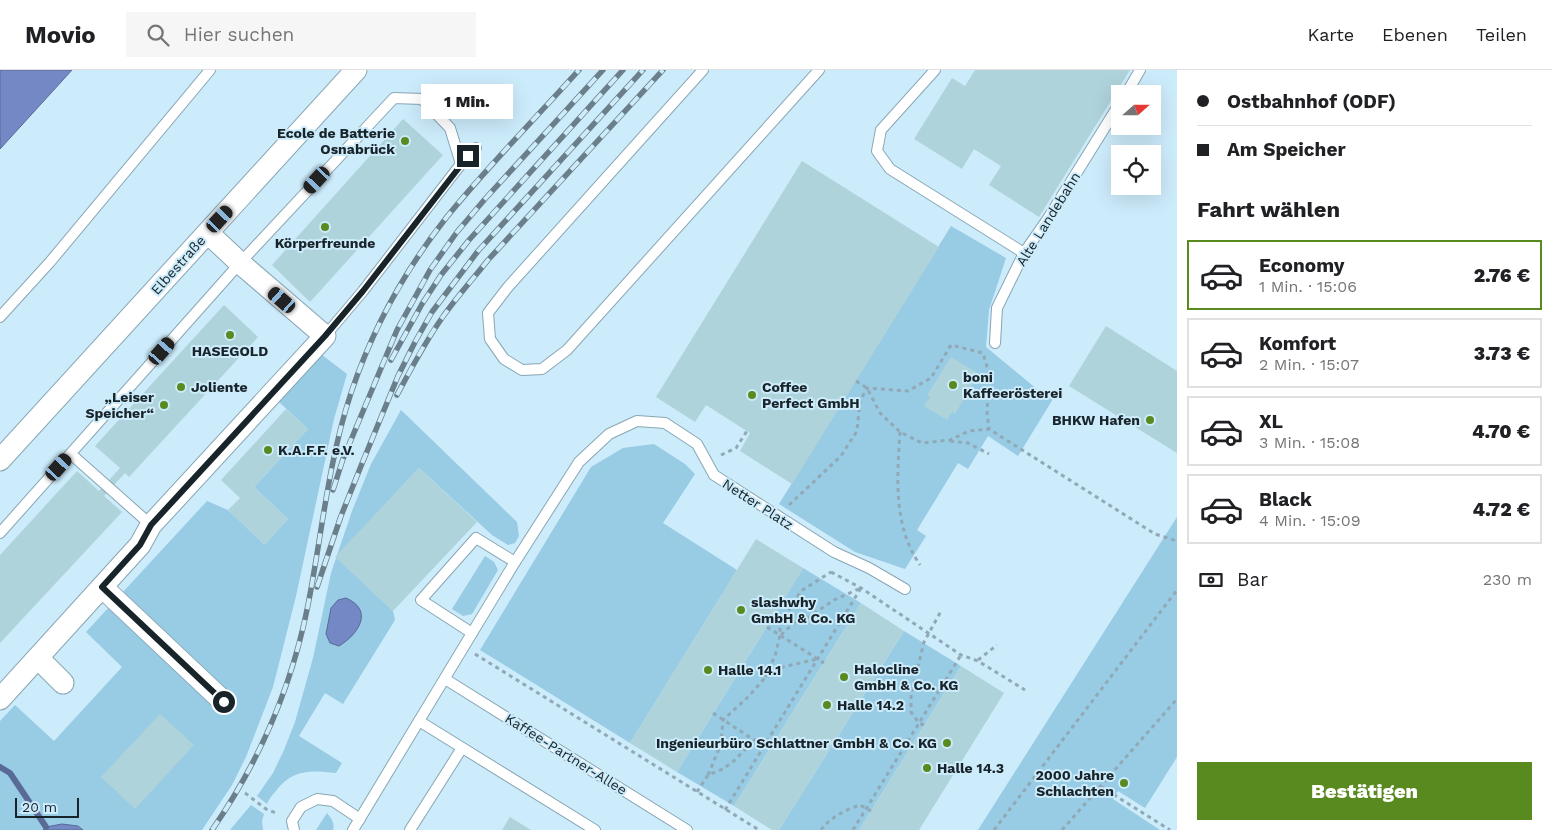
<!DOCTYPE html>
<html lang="de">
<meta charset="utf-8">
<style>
body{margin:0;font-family:"Work Sans",sans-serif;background:#f6f6f6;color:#202124;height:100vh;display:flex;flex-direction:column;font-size:19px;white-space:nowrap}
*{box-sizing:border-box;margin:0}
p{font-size:16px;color:#757577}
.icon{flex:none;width:28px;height:28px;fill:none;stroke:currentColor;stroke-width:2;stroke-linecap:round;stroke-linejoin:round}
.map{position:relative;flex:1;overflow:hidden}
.drawer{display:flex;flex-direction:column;background:#fff;width:375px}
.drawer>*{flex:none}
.guide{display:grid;align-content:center;height:110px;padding:0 20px;background:#fff}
.needle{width:32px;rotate:69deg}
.buttons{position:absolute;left:1111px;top:15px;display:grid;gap:10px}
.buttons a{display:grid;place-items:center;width:50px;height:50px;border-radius:0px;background:#fff;box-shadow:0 5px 20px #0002;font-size:25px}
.scale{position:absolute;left:15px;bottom:12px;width:64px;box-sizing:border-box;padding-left:5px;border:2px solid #182429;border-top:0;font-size:14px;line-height:18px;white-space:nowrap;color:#182429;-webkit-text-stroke:4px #ccebfb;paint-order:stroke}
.end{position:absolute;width:22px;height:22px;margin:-11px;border:6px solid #182429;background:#fff;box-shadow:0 0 0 2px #fff}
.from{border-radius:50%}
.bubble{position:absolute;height:35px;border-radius:0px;background:#fff;box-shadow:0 5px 20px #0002;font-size:16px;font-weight:800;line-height:35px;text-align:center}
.car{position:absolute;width:15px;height:30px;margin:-15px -8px;border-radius:6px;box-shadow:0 0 4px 1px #0007;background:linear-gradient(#222 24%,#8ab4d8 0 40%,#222 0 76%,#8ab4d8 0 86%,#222 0)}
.guide b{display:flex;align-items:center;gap:18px;height:48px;font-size:19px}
.guide b+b{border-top:1px solid #e0e0e0}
.guide i{width:12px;height:12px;background:#202124}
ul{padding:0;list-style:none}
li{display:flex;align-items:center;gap:15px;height:70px;margin:0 10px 8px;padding:0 10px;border:2px solid #e0e0e0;border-radius:0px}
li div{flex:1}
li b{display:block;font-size:19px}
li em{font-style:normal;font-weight:800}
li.active{border-color:#598a1f}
li>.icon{width:45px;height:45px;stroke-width:1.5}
h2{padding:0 20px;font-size:22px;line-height:60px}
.pay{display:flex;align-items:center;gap:12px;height:55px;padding:0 20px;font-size:19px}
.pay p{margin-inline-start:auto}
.cta{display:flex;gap:10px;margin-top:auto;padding:10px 20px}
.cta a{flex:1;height:58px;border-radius:0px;background:#598a1f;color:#fff;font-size:20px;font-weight:800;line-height:58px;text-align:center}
header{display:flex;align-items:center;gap:30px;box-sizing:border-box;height:70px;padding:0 25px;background:#fff;border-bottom:1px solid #e0e0e0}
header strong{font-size:24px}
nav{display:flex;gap:28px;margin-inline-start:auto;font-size:18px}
.search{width:350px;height:45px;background:#f6f6f6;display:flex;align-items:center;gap:12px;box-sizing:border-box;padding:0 18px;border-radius:0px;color:#757577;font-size:19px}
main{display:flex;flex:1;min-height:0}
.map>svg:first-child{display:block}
</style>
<header>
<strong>Movio</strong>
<div class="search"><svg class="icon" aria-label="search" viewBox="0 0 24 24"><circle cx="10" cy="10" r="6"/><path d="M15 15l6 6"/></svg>Hier suchen</div>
<nav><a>Karte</a><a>Ebenen</a><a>Teilen</a></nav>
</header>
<main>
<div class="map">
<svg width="1177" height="760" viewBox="0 0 1177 760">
<rect width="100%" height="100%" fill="#ccebfb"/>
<g fill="#98cbe4">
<path d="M951,156L1006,188L989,240L986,277L1038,320L1053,329L1018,386L988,366L968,399L958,393L917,460L926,466L905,499L855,482L779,434Z"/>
<path d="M322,285L347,304L334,349L296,526L273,617L246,687L232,715L202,760H0V651L15,635L54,671L122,597L86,562L207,431L228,440L264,474L288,449L254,417L308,359L278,331Z"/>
<path d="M401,340L517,452L519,466L515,473L508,475L492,465L419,398L336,487L393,541L395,550L343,634L325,623L299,666L342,693L336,703C311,700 292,699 276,721C272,725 269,729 267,734L257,726L273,703L284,680L295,652L313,588L331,503L352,441L371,394Z"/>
<path d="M654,374L685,394L695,404L663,453L737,500L630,673L480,580L591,397L623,378Z"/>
<path d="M1177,447V687L1145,738L1118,721L1113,729L1160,760H978Z"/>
<path d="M485,486L494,492L498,500L472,544L463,546L452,539Z"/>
<path d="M803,498L861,533L734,736L677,702Z"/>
<path d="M904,561L961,596L859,760H779Z"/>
<path d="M251,735L264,744L262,751L263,760H230Z"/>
<path d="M327,743C331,748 335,753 333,760H316Z"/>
</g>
<g fill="#7388c5" stroke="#586a96">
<path d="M0,0H72L0,79Z"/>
<path d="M346,528C374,540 359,564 339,576L330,573L326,564L331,538L338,530Z"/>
<path d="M62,754L78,756L83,760H43L46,757Z"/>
</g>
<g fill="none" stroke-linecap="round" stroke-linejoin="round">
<path stroke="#586a96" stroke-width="6" d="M0,697L10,703L46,757"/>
</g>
<g fill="#afd3da">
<path d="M975,0H1130L1039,147L989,115L1001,96L974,79L962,99L914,69L952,8L965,16Z"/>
<path d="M403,49L443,85L310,232L272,195Z"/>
<path d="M802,91L939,177L792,414L740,381L750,363L706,335L695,352L656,327Z"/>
<path d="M224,235L258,267L129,407L125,403L104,426L122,442L0,573V485L77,401L99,421L120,398L95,376Z"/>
<path d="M1106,256L1177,301V383L1069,316Z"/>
<path d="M951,287L979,304L955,344L952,342L947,350L924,336L930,327L927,325Z"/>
<path d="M286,339L308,359L254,417L288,449L265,475L228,440L240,428L221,410Z"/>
<path d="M419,398L477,452L393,541L335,487Z"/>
<path d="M756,469L803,498L677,702L630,673Z"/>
<path d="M861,533L904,561L779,760H772L734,736Z"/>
<path d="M961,596L1004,623L919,760H859Z"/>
<path d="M160,644L194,675L135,739L101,707Z"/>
<path d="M510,747L531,760H502Z"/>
</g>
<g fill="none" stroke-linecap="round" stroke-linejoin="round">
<g stroke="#88a6b4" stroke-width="12">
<g id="lane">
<path d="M703,0L508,217L488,243L490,269L504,289L522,300L542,299L567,280L819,0"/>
<path d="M935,0L881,60L877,81L890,99L1024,183"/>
<path d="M1126,24L1140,0"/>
<path d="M0,247L50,192L210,0"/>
<path d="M325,266L363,221L461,94L476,78"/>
<path d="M995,273L997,238L1024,183L1049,147L1120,33"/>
<path d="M71,384L151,455"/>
<path d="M0,463L240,193L394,28L422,29L450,58L461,94"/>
<path d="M472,563L421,530L476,468L515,492"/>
<path d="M445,609L687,760"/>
<path d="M419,651L595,760"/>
<path d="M294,760L292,751L301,737L317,729L333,731L360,749"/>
<path d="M353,760L515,492L579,392L609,364L637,351L665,353L697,374L714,405L834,482L869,498L905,519"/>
<path d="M410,760L462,678"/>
</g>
</g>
<g stroke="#88a6b4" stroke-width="23">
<g id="street">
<path d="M0,390L356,0"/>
<path d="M102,517L224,632"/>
<path d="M38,588L63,613"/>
<path d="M0,629L140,475L151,455L325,266L240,193L208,163"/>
</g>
</g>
<g stroke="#91a9b6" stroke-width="3" stroke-dasharray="4 4" stroke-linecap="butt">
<path d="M856,311L867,318L880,343L900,362L922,373L950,370L969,361L989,359L1155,464L1177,471"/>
<path d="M900,362C897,407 893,456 920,495"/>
<path d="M950,371L968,373L989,384"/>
<path d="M721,385L736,378L747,361"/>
<path d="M789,435L841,386L857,361L860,331L867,318L908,321L931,308L951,275L983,283L989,304L987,343L989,359"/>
<path d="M831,502L861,518L961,585L978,591L1025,620"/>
<path d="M767,557L824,593"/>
<path d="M781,565L797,550L809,547L834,530L861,518"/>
<path d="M475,584L759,760"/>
<path d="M978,590L997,575"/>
<path d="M765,607L775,586L780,565V554L801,521L831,502"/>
<path d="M713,643L754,670L765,674L770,678"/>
<path d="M924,655L919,653L911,642V625L924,572L941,541"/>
<path d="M708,705L721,674L723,650L748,627L765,608L783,597L817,589"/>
<path d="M1100,716L1170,760"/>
<path d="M697,722L708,705L723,699L735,690L754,670"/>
<path d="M245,723L266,739L278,744"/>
<path d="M725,740L861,518"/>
<path d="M821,760C830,747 846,740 860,735L871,741"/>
<path d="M853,760L961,585"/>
<path d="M994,760L1177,520"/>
<path d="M1062,760L1177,629"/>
</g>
<use href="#lane" stroke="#fff" stroke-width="10"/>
<use href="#street" stroke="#fff" stroke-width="21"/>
<g stroke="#6a7f89" stroke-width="5.5">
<g id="rail">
<path d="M391,290L422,234L441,205L469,170L623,0"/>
<path d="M397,325C411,299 425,272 442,248C456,228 473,209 488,190L663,0"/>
<path d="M333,420L343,389L397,260L430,200L457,162L485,129L603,0"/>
<path d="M317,517L341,446L361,396L398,306L415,272L432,242L478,181L643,0"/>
<path d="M212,760C259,692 292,616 308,535C322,464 328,392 351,323C372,260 405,200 446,148C487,97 535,49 579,0"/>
</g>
</g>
<use href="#rail" stroke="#ccebfb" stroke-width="4" stroke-dasharray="11" stroke-linecap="butt"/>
</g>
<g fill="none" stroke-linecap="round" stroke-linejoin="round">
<path stroke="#182429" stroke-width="6" d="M224,632L102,517L140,475L151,455L325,266L363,221L468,86"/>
</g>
<g fill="#598a1f" stroke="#ccebfb" stroke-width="2">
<circle cx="405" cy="71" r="5"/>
<circle cx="325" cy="157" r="5"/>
<circle cx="230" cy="265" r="5"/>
<circle cx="953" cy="315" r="5"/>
<circle cx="181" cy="317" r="5"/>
<circle cx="752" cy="325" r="5"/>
<circle cx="164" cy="335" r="5"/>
<circle cx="1150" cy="350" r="5"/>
<circle cx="268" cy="380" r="5"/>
<circle cx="741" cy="540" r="5"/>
<circle cx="708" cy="600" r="5"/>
<circle cx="844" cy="607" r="5"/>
<circle cx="827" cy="635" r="5"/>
<circle cx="947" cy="673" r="5"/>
<circle cx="927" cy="698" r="5"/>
<circle cx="1124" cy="713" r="5"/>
</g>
<g text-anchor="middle" stroke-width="4" stroke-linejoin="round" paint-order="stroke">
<g font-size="14" font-weight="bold" fill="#182429" stroke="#ccebfb" text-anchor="start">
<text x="395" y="68" text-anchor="end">Ecole de Batterie<tspan x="395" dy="16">Osnabrück</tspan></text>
<text x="325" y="178" text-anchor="middle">Körperfreunde</text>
<text x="230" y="286" text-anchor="middle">HASEGOLD</text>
<text x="963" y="312">boni<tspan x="963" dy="16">Kaffeerösterei</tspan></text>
<text x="191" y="322">Joliente</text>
<text x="762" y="322">Coffee<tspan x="762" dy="16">Perfect GmbH</tspan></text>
<text x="154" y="332" text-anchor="end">„Leiser<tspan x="154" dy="16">Speicher“</tspan></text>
<text x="1140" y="355" text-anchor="end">BHKW Hafen</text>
<text x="278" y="385">K.A.F.F. e.V.</text>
<text x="751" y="537">slashwhy<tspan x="751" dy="16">GmbH &amp; Co. KG</tspan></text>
<text x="854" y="604">Halocline<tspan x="854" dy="16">GmbH &amp; Co. KG</tspan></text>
<text x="718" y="605">Halle 14.1</text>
<text x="837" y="640">Halle 14.2</text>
<text x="937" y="678" text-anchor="end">Ingenieurbüro Schlattner GmbH &amp; Co. KG</text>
<text x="937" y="703">Halle 14.3</text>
<text x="1114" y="710" text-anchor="end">2000 Jahre<tspan x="1114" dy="16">Schlachten</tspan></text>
</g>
<g font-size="14" fill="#182429" stroke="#ccebfb">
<text transform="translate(1048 149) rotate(-58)" y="5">Alte Landebahn</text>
<text transform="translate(178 195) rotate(-48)" y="5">Elbestraße</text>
<text transform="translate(758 434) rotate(33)" y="5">Netter Platz</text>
<text transform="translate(566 684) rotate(32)" y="5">Kaffee-Partner-Allee</text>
</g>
</g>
</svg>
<div class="buttons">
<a><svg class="needle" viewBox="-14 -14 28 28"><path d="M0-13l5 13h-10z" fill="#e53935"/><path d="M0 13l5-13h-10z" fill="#757577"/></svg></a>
<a><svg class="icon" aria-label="locate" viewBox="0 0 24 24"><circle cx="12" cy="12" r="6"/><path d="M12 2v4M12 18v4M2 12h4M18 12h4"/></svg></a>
</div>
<div class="scale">20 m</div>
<i class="end from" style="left:224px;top:632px"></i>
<i class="end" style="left:468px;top:86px"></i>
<div class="bubble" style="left:421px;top:14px;width:92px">1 Min.</div>
<i class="car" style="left:317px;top:110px;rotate:223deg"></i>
<i class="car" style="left:220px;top:149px;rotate:43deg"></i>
<i class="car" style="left:282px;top:230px;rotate:311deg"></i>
<i class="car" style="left:162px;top:281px;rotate:41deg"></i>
<i class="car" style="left:59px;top:397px;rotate:42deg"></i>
</div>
<section class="drawer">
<div class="guide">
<b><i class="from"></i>Ostbahnhof (ODF)</b>
<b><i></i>Am Speicher</b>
</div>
<h2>Fahrt wählen</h2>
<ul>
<li class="active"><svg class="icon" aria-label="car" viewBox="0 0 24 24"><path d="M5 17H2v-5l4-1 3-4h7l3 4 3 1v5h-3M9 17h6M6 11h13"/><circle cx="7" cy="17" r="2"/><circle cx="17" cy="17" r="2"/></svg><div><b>Economy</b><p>1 Min. · 15:06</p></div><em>2.76 €</em></li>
<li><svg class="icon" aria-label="car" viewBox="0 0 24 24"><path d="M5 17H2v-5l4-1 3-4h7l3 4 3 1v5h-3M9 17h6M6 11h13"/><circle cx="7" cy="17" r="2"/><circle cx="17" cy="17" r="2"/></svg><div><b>Komfort</b><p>2 Min. · 15:07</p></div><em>3.73 €</em></li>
<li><svg class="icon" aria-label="car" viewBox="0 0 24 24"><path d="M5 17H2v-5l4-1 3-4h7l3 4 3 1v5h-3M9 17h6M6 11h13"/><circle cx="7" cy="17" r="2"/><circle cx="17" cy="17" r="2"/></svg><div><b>XL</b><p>3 Min. · 15:08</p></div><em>4.70 €</em></li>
<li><svg class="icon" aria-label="car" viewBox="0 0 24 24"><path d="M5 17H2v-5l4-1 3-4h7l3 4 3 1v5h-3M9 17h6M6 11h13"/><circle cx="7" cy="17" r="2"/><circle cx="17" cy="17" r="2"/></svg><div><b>Black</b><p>4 Min. · 15:09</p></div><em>4.72 €</em></li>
</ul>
<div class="pay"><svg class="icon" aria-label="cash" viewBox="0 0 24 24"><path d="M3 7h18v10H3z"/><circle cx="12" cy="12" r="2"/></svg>Bar<p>230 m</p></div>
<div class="cta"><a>Bestätigen</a></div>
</section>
</main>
